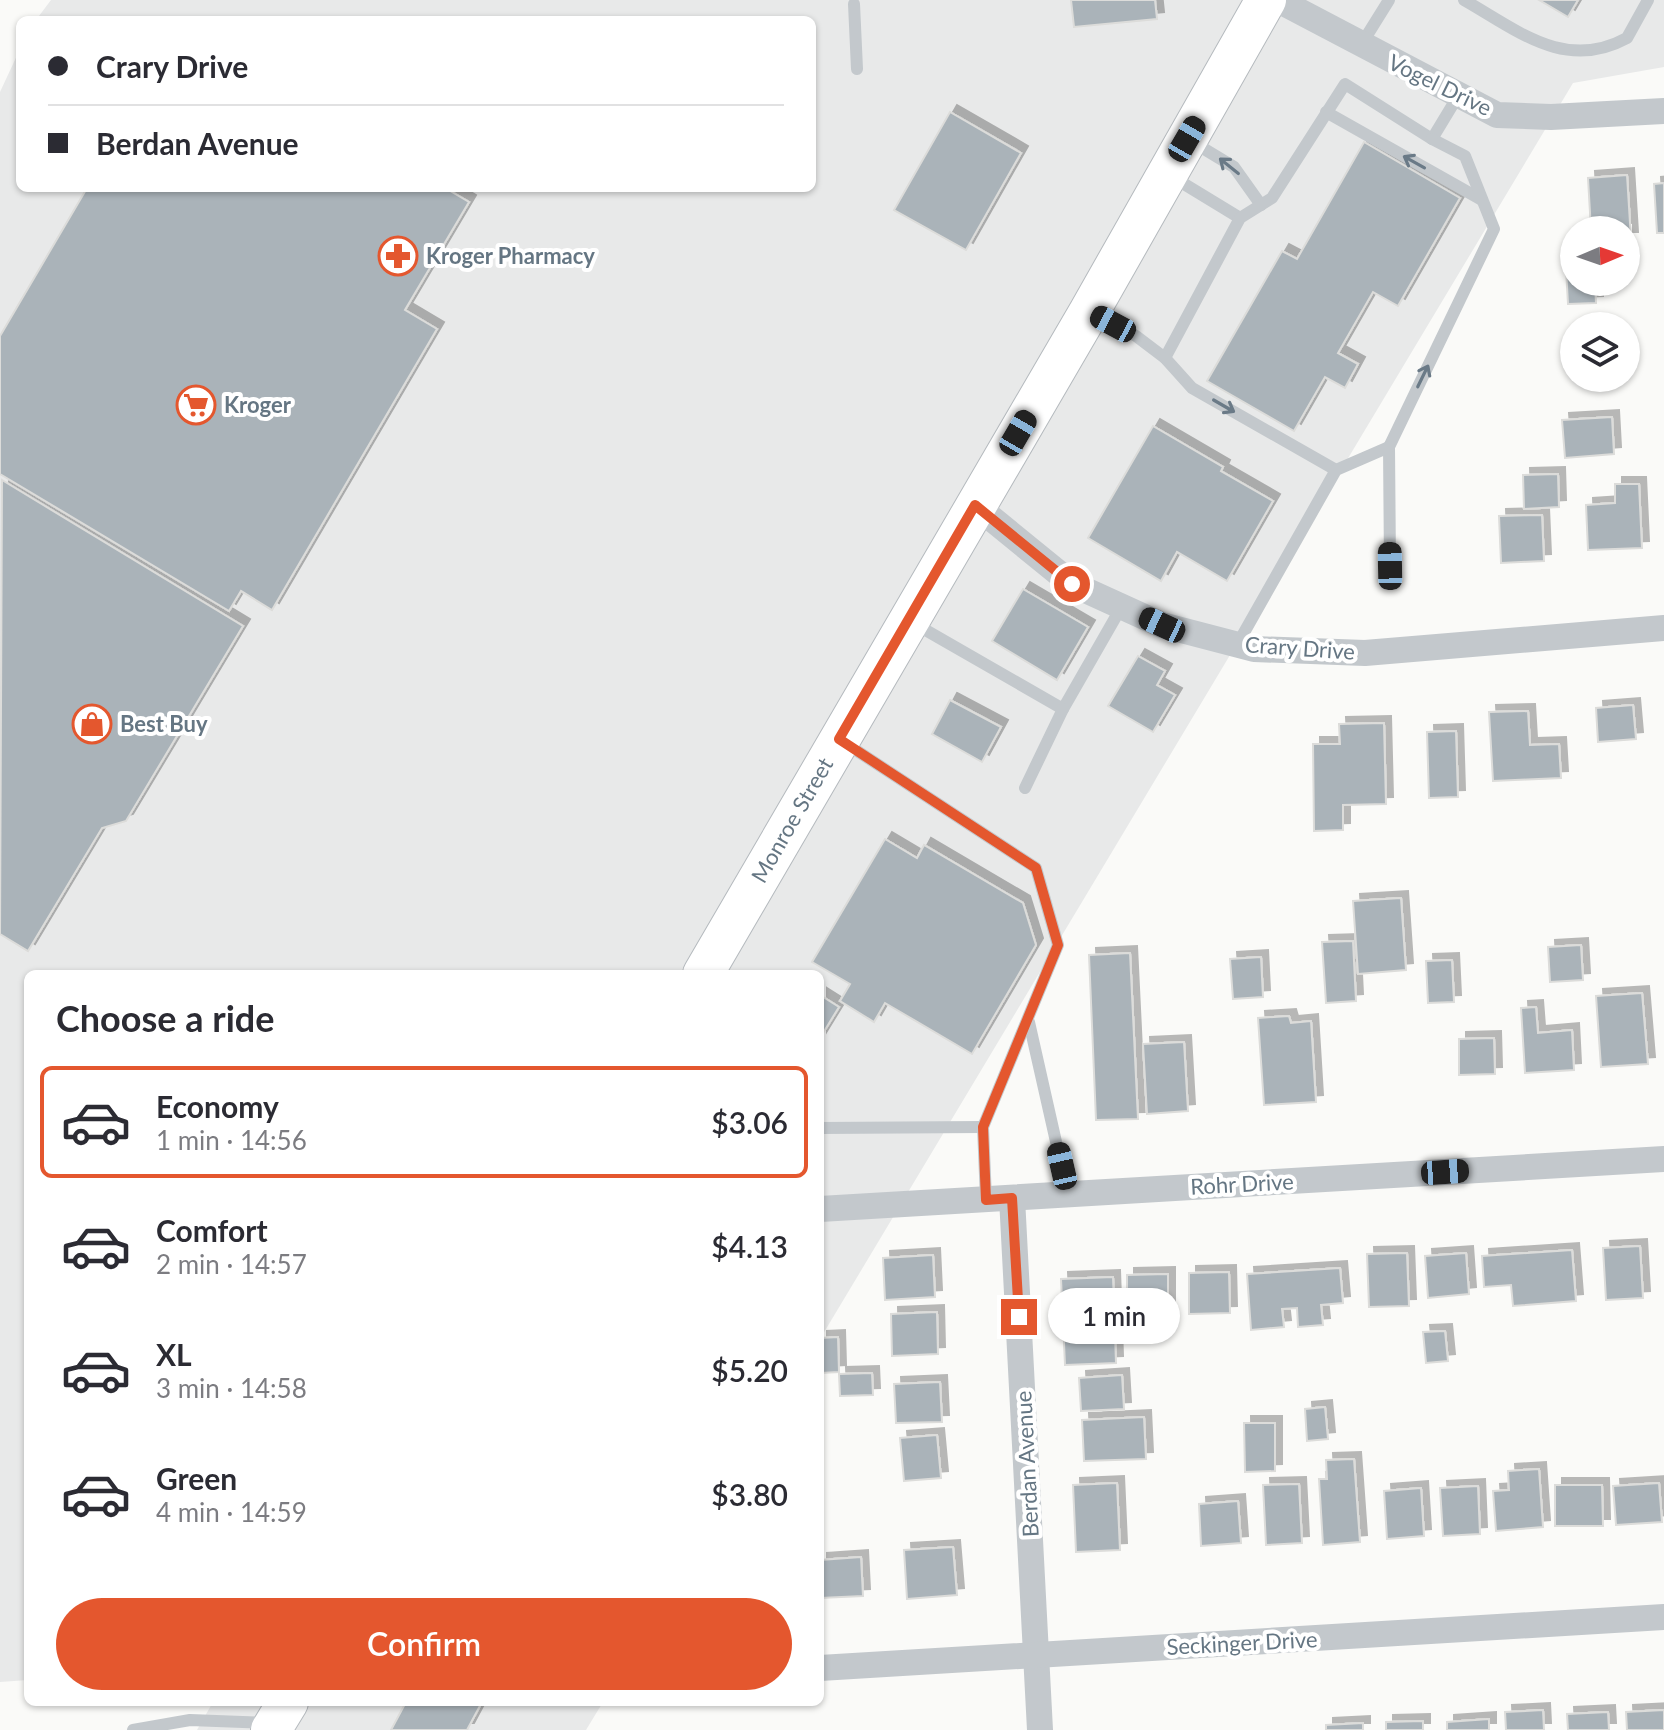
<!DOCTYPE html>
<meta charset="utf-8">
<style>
body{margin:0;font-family:Lato,sans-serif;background:#f2f2f3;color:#2b2b33;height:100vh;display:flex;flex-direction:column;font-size:30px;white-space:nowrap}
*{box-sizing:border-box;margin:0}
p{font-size:26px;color:#7c7c81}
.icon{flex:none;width:44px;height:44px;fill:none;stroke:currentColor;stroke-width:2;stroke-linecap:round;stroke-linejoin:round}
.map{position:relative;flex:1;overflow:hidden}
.panel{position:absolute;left:24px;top:970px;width:800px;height:736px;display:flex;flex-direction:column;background:#fff;border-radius:12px;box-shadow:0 2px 6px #0004}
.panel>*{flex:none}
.guide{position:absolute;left:16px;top:16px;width:800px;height:176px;border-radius:12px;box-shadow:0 2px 6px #0004;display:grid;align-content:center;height:176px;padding:0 32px;background:#fff}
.needle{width:52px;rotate:88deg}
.buttons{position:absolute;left:1560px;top:216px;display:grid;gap:16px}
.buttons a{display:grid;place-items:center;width:80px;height:80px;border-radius:50%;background:#fff;box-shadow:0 2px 6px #0004;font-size:40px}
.end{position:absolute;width:36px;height:36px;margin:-18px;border:10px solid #e4572e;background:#fff;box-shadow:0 0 0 4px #fff}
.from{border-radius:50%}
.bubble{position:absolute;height:56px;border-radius:28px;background:#fff;box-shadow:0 2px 6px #0004;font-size:26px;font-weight:600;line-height:56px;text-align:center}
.car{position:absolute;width:24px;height:48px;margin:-24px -12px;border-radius:10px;box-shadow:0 0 6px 2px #0007;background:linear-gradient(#222 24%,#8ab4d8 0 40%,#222 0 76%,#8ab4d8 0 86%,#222 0)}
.guide b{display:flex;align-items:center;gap:28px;height:76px;font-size:30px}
.guide b+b{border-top:2px solid #e1e1e2}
.guide i{width:20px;height:20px;background:#2b2b33}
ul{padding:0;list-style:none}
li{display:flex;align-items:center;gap:24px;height:112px;margin:0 16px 12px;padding:0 16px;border:4px solid transparent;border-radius:12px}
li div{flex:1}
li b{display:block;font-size:30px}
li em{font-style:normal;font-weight:600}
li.current{border-color:#e4572e}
li>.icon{width:72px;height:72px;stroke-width:1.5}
h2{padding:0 32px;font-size:36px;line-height:96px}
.primary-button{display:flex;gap:16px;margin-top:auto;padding:16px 32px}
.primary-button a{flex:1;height:92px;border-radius:48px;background:#e4572e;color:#fff;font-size:32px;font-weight:600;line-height:92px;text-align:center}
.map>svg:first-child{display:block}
</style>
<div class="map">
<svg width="1664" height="1730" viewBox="0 0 1664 1730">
<defs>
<filter id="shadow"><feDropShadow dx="7" dy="-7" stdDeviation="0" flood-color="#0004"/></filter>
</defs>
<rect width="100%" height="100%" fill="#fafaf8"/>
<g fill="#e8e9e9">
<path d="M51,0H1664V67L1573,83L820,1339V974H28V1680L0,1682V92L20,49V188H812V20H36Z"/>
<path d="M213,1702H603L586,1730H197Z"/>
</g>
<g fill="#aab3b9" stroke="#dcdcda" stroke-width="2" filter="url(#shadow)">
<path d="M1071,0H1155L1157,19L1074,27Z"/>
<path d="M1539,0H1578L1568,17Z"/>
<path d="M950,112L1021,153L966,250L894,210Z"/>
<path d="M1364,142L1460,198L1398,306L1373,292L1338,353L1358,364L1345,388L1325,377L1294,431L1207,381L1282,251L1297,259Z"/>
<path d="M1627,175L1631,239H1626V230H1591L1588,178Z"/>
<path d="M1664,183V233H1657L1654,184Z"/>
<path d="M87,188H445L469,202L405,310L437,329L272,610L241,591L229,611L0,474V336Z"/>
<path d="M1574,268V282H1595L1596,303L1568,304L1566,269Z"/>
<path d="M1612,417L1614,454L1565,458L1562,420Z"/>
<path d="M1153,426L1223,467L1221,471L1273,501L1227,581L1177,552L1161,581L1088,538Z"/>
<path d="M1558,474L1559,507L1524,509L1523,475Z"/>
<path d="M2,480L243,626L126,821L102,828L28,951L0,934Z"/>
<path d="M1615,484H1639L1642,548L1588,550L1586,505L1615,503Z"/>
<path d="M1542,515L1544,561L1501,563L1499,516Z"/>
<path d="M1023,589L1088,627L1057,680L992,641Z"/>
<path d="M1138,656L1165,671L1157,685L1175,695L1153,732L1108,706Z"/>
<path d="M950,700L1001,727L982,762L932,734Z"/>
<path d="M1633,705L1636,739L1598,742L1596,708Z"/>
<path d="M1528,711L1530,745L1559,744L1561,778L1493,781L1489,712Z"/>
<path d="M1384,723L1386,804L1343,805V830L1314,831L1313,744H1340L1339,724Z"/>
<path d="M1456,731L1458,797L1429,798L1427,732Z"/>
<path d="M885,839L917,858L924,845L1023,903L1036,945L972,1054L885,1003L874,1022L840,1001L850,984L812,962Z"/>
<path d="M1401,898L1406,970L1358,974L1353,901Z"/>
<path d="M1353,941L1356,1001L1326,1003L1322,942Z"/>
<path d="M1581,945L1583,980L1550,982L1548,947Z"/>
<path d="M1130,953L1138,1119L1096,1120L1089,955Z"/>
<path d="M1261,957L1263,997L1233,999L1230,959Z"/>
<path d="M1452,960L1454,1002L1428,1003L1426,961Z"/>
<path d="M1642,993L1648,1064L1601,1067L1596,996Z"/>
<path d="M820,995L839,1007L820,1038Z"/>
<path d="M1536,1007L1538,1033L1572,1030L1574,1070L1525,1073L1521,1008Z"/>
<path d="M1289,1016L1291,1023L1311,1021L1316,1102L1264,1105L1258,1018Z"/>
<path d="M1494,1038L1495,1074L1459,1075V1039Z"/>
<path d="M1184,1042L1188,1111L1147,1114L1143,1044Z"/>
<path d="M1640,1246L1643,1298L1606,1300L1603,1248Z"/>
<path d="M1572,1250L1576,1301L1513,1306L1511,1285L1484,1287L1482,1256Z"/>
<path d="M1407,1253L1409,1306L1369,1307L1367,1254Z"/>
<path d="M1466,1253L1469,1294L1428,1298L1425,1256Z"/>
<path d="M933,1255L935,1297L885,1300L883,1258Z"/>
<path d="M1340,1268L1343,1303L1321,1305L1323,1325L1298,1327L1297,1308L1282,1309L1284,1327L1251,1330L1247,1274Z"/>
<path d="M1229,1272L1230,1313L1189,1314V1273Z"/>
<path d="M1168,1274V1309H1127V1275Z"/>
<path d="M1113,1277L1116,1363L1065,1365L1061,1279Z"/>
<path d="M937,1312L938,1354L892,1356L891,1314Z"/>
<path d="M1445,1331L1448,1361L1426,1363L1423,1332Z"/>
<path d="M838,1337L839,1372L820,1373V1338Z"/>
<path d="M872,1373L873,1395L840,1396L839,1374Z"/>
<path d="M1122,1375L1124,1409L1081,1411L1079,1378Z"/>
<path d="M940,1382L942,1422L896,1423L894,1384Z"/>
<path d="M1325,1407L1328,1439L1307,1441L1305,1409Z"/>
<path d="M1144,1417L1146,1459L1084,1461L1082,1420Z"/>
<path d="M1244,1423H1275V1471L1245,1472Z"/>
<path d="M937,1435L941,1478L904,1481L900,1438Z"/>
<path d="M1354,1459L1360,1542L1323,1545L1319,1479H1327L1326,1460Z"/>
<path d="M1539,1469L1543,1527L1496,1531L1493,1491L1509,1490L1508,1471Z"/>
<path d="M1117,1483L1120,1550L1076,1552L1073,1485Z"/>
<path d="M1659,1483L1662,1522L1616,1525L1613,1486Z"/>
<path d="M1299,1484L1302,1543L1266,1545L1263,1485Z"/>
<path d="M1555,1485H1602L1603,1526H1555Z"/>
<path d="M1478,1486L1480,1534L1443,1536L1440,1488Z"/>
<path d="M1421,1488L1424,1536L1387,1539L1384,1491Z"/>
<path d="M1238,1501L1241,1543L1201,1546L1199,1504Z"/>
<path d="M953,1547L957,1595L907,1599L904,1550Z"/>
<path d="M861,1557L863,1596L820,1598V1560Z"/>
<path d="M406,1702H482L467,1730H391Z"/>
<path d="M1543,1710L1544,1730H1506L1505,1712Z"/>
<path d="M1664,1710V1730H1627L1626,1712Z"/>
<path d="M1608,1712L1609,1730H1568L1567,1714Z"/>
<path d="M1489,1719V1730H1447V1722Z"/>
<path d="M1423,1721V1730H1386V1722Z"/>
<path d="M1363,1723V1730H1326V1725Z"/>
</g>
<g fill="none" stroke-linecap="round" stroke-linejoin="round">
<g stroke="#b5babe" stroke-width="42">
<g id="primary">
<path d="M703,974L1089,312L1266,0"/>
<path d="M271,1730L288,1702"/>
</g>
</g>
<g stroke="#c3c8cc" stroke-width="12">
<path d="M1464,0C1517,30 1565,72 1627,38L1648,0"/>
<path d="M854,4L857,69"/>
<path d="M1361,45L1389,0"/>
<path d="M1326,112L1482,200"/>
<path d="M1191,141L1234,167L1261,205"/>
<path d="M1171,176L1240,218"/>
<path d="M1093,314L1136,336L1165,358L1240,218L1272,198L1345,84L1432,139L1458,96"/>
<path d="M1165,358L1192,388L1336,470"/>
<path d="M1390,566L1389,447L1494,229L1465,156L1432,139"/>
<path d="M915,624L1063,709L1122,606"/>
<path d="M1237,645L1336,470L1389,447"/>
<path d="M845,743L1036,868L1058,945L983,1127L986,1200"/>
<path d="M1025,788L1063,709"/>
<path d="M1029,1022L1068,1195"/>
<path d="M820,1128L983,1127"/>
<path d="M133,1730L190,1720L268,1723"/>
</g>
<g stroke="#c3c8cc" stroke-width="26">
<path d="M1278,0L1497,115L1551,117L1664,111"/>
<path d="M975,505L1072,584L1162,625L1254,649L1365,653L1664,628"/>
<path d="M1012,1198L1040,1730"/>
<path d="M820,1209L1664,1159"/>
<path d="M820,1668L1664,1617"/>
</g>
<use href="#primary" stroke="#fff" stroke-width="40"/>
</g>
<defs><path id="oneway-shaft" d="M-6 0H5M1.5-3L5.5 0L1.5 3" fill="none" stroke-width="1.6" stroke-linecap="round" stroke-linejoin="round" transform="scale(2)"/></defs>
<g stroke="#6a7a87">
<use href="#oneway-shaft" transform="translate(1414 162) rotate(-151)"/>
<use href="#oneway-shaft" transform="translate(1229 166) rotate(-141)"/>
<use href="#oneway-shaft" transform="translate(1423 376) rotate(-64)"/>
<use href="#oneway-shaft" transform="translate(1224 406) rotate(30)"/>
</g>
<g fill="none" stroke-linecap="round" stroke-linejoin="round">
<path stroke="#e4572e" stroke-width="10" d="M1019,1317L1012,1198L986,1200L983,1127L1058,945L1036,868L839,739L975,505L1072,584"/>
</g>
<defs>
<g id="pharmacy-ring" transform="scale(2)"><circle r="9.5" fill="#fff" stroke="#e4572e" stroke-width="1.5"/><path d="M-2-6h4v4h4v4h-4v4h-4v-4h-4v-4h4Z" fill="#e4572e"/></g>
<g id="supermarket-ring" transform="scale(2)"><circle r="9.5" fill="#fff" stroke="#e4572e" stroke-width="1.5"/><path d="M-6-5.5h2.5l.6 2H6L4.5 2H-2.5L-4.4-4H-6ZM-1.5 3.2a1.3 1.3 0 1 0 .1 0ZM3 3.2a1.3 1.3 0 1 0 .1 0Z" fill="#e4572e"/></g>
<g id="shop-ring" transform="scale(2)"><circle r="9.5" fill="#fff" stroke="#e4572e" stroke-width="1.5"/><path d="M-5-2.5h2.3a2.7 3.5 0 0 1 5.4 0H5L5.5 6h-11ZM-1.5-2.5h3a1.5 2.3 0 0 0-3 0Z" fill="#e4572e"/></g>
</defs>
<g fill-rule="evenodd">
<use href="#pharmacy-ring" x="398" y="256"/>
<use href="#supermarket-ring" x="196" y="405"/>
<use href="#shop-ring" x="92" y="724"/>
</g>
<g text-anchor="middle" stroke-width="8" stroke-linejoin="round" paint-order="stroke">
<g font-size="22" fill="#657683" stroke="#fff">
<text transform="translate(1440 85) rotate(26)" y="8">Vogel Drive</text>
<text transform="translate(1300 648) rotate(4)" y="8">Crary Drive</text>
<text transform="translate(792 820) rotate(-60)" y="8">Monroe Street</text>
<text transform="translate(1242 1184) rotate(-3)" y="8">Rohr Drive</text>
<text transform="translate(1027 1464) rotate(-93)" y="8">Berdan Avenue</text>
<text transform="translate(1242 1643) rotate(-3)" y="8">Seckinger Drive</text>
</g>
<g font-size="22" font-weight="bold" fill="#657683" stroke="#fff" text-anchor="start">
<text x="426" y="264">Kroger Pharmacy</text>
<text x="224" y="413">Kroger</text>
<text x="120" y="732">Best Buy</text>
</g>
</g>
</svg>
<div class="buttons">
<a><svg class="needle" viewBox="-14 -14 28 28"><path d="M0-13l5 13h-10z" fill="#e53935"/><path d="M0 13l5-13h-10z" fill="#7c7c81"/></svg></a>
<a><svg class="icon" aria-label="layers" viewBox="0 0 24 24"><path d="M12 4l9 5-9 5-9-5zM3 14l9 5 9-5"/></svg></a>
</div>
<i class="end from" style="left:1072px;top:584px"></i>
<i class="end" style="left:1019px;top:1317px"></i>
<div class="bubble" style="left:1048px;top:1288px;width:132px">1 min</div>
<i class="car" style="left:1187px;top:139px;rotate:30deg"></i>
<i class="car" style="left:1113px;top:324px;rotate:298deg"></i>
<i class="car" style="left:1018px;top:433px;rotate:30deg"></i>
<i class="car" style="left:1390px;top:566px;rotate:359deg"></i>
<i class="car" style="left:1162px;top:625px;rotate:295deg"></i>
<i class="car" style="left:1062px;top:1166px;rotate:347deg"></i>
<i class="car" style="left:1445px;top:1172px;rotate:86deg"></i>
<div class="guide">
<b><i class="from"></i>Crary Drive</b>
<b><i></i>Berdan Avenue</b>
</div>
<section class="panel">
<h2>Choose a ride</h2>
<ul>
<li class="current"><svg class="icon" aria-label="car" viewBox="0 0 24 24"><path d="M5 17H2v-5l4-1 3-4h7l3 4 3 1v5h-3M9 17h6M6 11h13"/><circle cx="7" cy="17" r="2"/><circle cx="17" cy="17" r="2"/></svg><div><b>Economy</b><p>1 min · 14:56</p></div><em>$3.06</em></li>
<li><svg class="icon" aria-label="car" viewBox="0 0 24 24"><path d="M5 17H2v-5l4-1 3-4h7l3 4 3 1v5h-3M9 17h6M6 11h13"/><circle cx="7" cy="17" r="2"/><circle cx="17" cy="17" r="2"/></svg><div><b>Comfort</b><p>2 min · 14:57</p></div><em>$4.13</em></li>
<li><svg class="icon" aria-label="car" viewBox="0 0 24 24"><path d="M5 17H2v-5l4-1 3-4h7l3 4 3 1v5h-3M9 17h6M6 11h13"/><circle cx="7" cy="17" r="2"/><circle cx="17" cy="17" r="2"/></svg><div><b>XL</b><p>3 min · 14:58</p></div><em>$5.20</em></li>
<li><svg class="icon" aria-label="car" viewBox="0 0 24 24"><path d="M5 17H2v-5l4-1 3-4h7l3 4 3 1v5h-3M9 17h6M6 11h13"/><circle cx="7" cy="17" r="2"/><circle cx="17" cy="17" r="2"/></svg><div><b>Green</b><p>4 min · 14:59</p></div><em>$3.80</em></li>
</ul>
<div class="primary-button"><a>Confirm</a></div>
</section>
</div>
